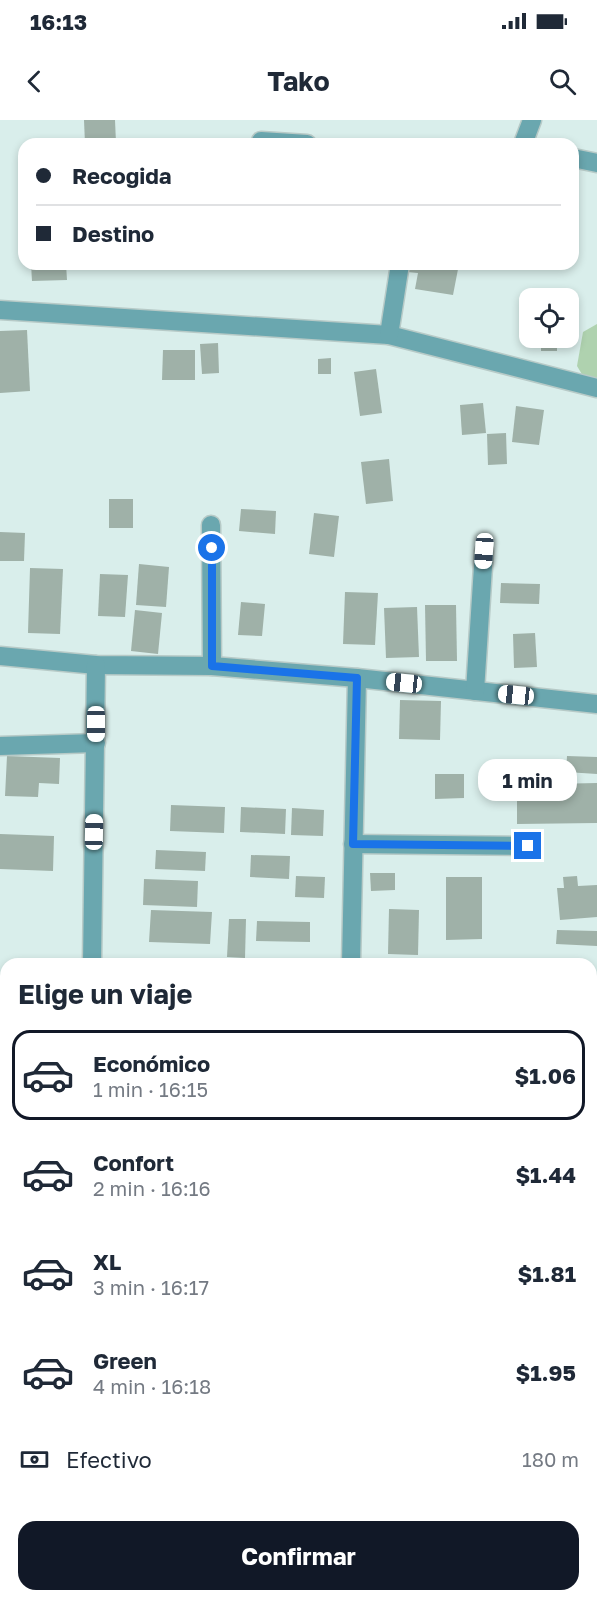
<!DOCTYPE html>
<html lang="es">
<meta charset="utf-8">
<style>
body{margin:0;font-family:"Golos Text",sans-serif;background:#f6f6f7;color:#1f2937;height:100vh;display:flex;flex-direction:column;font-size:22px;white-space:nowrap}
*{box-sizing:border-box;margin:0}
p{font-size:20px;color:#747a83}
.icon{flex:none;width:33px;height:33px;fill:none;stroke:currentColor;stroke-width:2;stroke-linecap:round;stroke-linejoin:round}
.map{position:relative;flex:1;overflow:hidden}
.details{position:absolute;left:0px;top:838px;width:597px;height:644px;display:flex;flex-direction:column;background:#fff;border-radius:18px 18px 0 0;box-shadow:0 3px 9px #0003}
.details>*{flex:none}
.hud{position:absolute;left:18px;top:18px;width:561px;height:132px;border-radius:18px;box-shadow:0 3px 9px #0003;display:grid;align-content:center;height:132px;padding:0 18px;background:#fff}
.tools{position:absolute;left:519px;top:168px;display:grid;gap:12px}
.tools a{display:grid;place-items:center;width:60px;height:60px;border-radius:12px;background:#fff;box-shadow:0 3px 9px #0003;font-size:30px}
.end{position:absolute;width:27px;height:27px;margin:-14px;border:8px solid #1a73e8;background:#fff;box-shadow:0 0 0 3px #fff}
.from{border-radius:50%}
.bubble{position:absolute;height:42px;border-radius:18px;background:#fff;box-shadow:0 3px 9px #0003;font-size:20px;font-weight:700;line-height:42px;text-align:center}
.car{position:absolute;width:18px;height:36px;margin:-18px -9px;border-radius:8px;box-shadow:0 0 4px 2px #0007;background:linear-gradient(#fff 24%,#345 0 40%,#fff 0 76%,#345 0 86%,#fff 0)}
.hud b{display:flex;align-items:center;gap:21px;height:57px;font-size:22px}
.hud b+b{border-top:2px solid #e0e1e3}
.hud i{width:15px;height:15px;background:#1f2937}
ul{padding:0;list-style:none}
li{display:flex;align-items:center;gap:18px;height:90px;margin:0 12px 9px;padding:0 6px;border:3px solid transparent;border-radius:18px}
li div{flex:1}
li b{display:block;font-size:22px}
li em{font-style:normal;font-weight:700}
li.active{border-color:#111827}
li>.icon{width:54px;height:54px;stroke-width:1.5}
h2{padding:0 18px;font-size:27px;line-height:72px}
.pay{display:flex;align-items:center;gap:15px;height:66px;padding:0 18px;font-size:22px}
.pay p{margin-inline-start:auto}
.primary-button{display:flex;gap:12px;margin-top:auto;padding:12px 18px}
.primary-button a{flex:1;height:69px;border-radius:18px;background:#111827;color:#fff;font-size:24px;font-weight:700;line-height:69px;text-align:center}
.status{display:flex;justify-content:space-between;align-items:center;height:42px;padding:0 30px;background:#fff;direction:ltr}
.status svg{height:16px;fill:currentColor}
header{display:flex;justify-content:space-between;align-items:center;height:78px;padding:0 18px;background:#fff;font-size:27px;font-weight:700}
.map>svg:first-child{display:block}
</style>
<div class="status"><b>16:13</b><svg viewBox="0 0 49 12"><path d="M0 12V9h3v3zM5 12V6h3v6zM10 12V3h3v9zM15 12V0h3v12zM26 1h20v11H26zM47 4h2v5h-2z"/></svg></div>
<header><svg class="icon" aria-label="back" viewBox="0 0 24 24"><path d="M15 5l-7 7 7 7"/></svg>Tako<svg class="icon" aria-label="search" viewBox="0 0 24 24"><circle cx="10" cy="10" r="6"/><path d="M15 15l6 6"/></svg></header>
<div class="map">
<svg width="597" height="1481" viewBox="0 0 597 1481">
<rect width="100%" height="100%" fill="#d9eeeb"/>
<path fill="#afd2af" d="M597,204V267L586,261L577,246L583,212Z"/>
<g fill="#9fb1a8">
<path d="M84,0H115L116,23L85,24Z"/>
<path d="M31,144H66L67,160L32,161Z"/>
<path d="M408,144H459L453,175L415,169L418,153L407,152Z"/>
<path d="M27,210L30,271L0,273V211Z"/>
<rect x="541" y="218" width="16" height="13"/>
<path d="M218,223L219,253L202,254L200,224Z"/>
<path d="M163,230H195V260H162Z"/>
<path d="M331,238V254H318V239Z"/>
<path d="M376,249L382,293L360,296L354,252Z"/>
<path d="M483,283L486,313L462,315L460,285Z"/>
<path d="M516,286L544,290L539,325L512,322Z"/>
<path d="M506,313L507,344L488,345L487,314Z"/>
<path d="M389,339L393,381L366,384L361,342Z"/>
<rect x="109" y="379" width="24" height="29"/>
<path d="M241,389L276,391L275,414L239,411Z"/>
<path d="M314,393L339,396L334,437L309,434Z"/>
<path d="M0,412L25,413L24,441H0Z"/>
<path d="M139,444L169,447L166,487L136,485Z"/>
<path d="M30,448L63,449L60,514L28,513Z"/>
<path d="M100,454L128,455L125,497L98,496Z"/>
<path d="M501,463L540,464L539,484L500,483Z"/>
<path d="M345,472L378,473L375,525L343,524Z"/>
<path d="M241,482L265,484L262,516L238,515Z"/>
<path d="M425,485H456L457,541H426Z"/>
<path d="M417,487L419,537L386,538L384,488Z"/>
<path d="M135,490L162,493L158,534L131,531Z"/>
<path d="M535,513L537,547L514,548L513,514Z"/>
<path d="M400,580L441,581L440,620L399,619Z"/>
<path d="M7,636L60,638L59,664L39,663L38,677L5,676Z"/>
<path d="M567,636L597,637V654L566,652Z"/>
<path d="M435,654H464V678L435,679Z"/>
<path d="M597,663V703L517,704V669H551V664Z"/>
<path d="M171,685L225,687L224,713L170,711Z"/>
<path d="M241,687L286,689L285,714L240,712Z"/>
<path d="M292,688L324,690L323,716L291,715Z"/>
<path d="M0,714L54,716L53,751L0,749Z"/>
<path d="M156,730L206,732L205,751L155,749Z"/>
<path d="M251,735L290,736L289,759L250,757Z"/>
<path d="M370,753H395V770L371,771Z"/>
<path d="M296,756L325,757L324,778L295,777Z"/>
<path d="M577,756L578,766L597,765V797L560,800L557,768H564L563,757Z"/>
<path d="M446,757H482V819L446,820Z"/>
<path d="M144,759L198,761L197,787L143,785Z"/>
<path d="M389,789L419,790L418,835L388,834Z"/>
<path d="M151,790L212,792L210,824L149,822Z"/>
<path d="M229,799H246L245,838L227,837Z"/>
<path d="M257,801L310,802V822L256,821Z"/>
<path d="M557,810L597,811V826L556,824Z"/>
<path d="M0,932H6V1021L0,1022Z"/>
<path d="M597,1054V1107H593L591,1055Z"/>
<path d="M177,1476H225L223,1481H186Z"/>
<path d="M315,1476H344L343,1481H315Z"/>
</g>
<g fill="none" stroke-linecap="round" stroke-linejoin="round">
<g stroke="#b7cac7" stroke-width="21">
<g id="street">
<path d="M261,21L307,24"/>
<path d="M523,24L532,0"/>
<path d="M573,38L597,43"/>
<path d="M0,190L389,215L597,268"/>
<path d="M389,215L400,144"/>
<path d="M211,405L212,546"/>
<path d="M0,536L96,545L212,546L357,558L597,584"/>
<path d="M475,571L484,431"/>
<path d="M0,626L96,623"/>
<path d="M353,724L528,726"/>
<path d="M92,844L96,545"/>
<path d="M351,844L357,558"/>
<path d="M591,1003H597"/>
<path d="M591,1219H597"/>
<path d="M0,1273L6,1263"/>
<path d="M591,1459H597"/>
</g>
</g>
<g stroke="#b7cac7" stroke-width="21">
<g id="highway">
<path d="M0,1185L6,1188"/>
<path d="M0,1216L6,1219"/>
<path d="M423,1476L430,1481"/>
<path d="M478,1476L485,1481"/>
</g>
</g>
<use href="#street" stroke="#6aa7af" stroke-width="18"/>
<use href="#highway" stroke="#174f55" stroke-width="18"/>
</g>
<g fill="none" stroke-linecap="round" stroke-linejoin="round">
<path stroke="#1a73e8" stroke-width="8" d="M212,428V546L357,558L353,724L528,726"/>
</g>
</svg>
<div class="tools">
<a><svg class="icon" aria-label="locate" viewBox="0 0 24 24"><circle cx="12" cy="12" r="6"/><path d="M12 2v4M12 18v4M2 12h4M18 12h4"/></svg></a>
</div>
<i class="end from" style="left:212px;top:428px"></i>
<i class="end" style="left:528px;top:726px"></i>
<div class="bubble" style="left:478px;top:639px;width:99px">1 min</div>
<i class="car" style="left:484px;top:431px;rotate:184deg"></i>
<i class="car" style="left:404px;top:563px;rotate:276deg"></i>
<i class="car" style="left:516px;top:575px;rotate:276deg"></i>
<i class="car" style="left:96px;top:604px;rotate:180deg"></i>
<i class="car" style="left:94px;top:712px;rotate:1deg"></i>
<div class="hud">
<b><i class="from"></i>Recogida</b>
<b><i></i>Destino</b>
</div>
<section class="details">
<h2>Elige un viaje</h2>
<ul>
<li class="active"><svg class="icon" aria-label="car" viewBox="0 0 24 24"><path d="M5 17H2v-5l4-1 3-4h7l3 4 3 1v5h-3M9 17h6M6 11h13"/><circle cx="7" cy="17" r="2"/><circle cx="17" cy="17" r="2"/></svg><div><b>Económico</b><p>1 min · 16:15</p></div><em>$1.06</em></li>
<li><svg class="icon" aria-label="car" viewBox="0 0 24 24"><path d="M5 17H2v-5l4-1 3-4h7l3 4 3 1v5h-3M9 17h6M6 11h13"/><circle cx="7" cy="17" r="2"/><circle cx="17" cy="17" r="2"/></svg><div><b>Confort</b><p>2 min · 16:16</p></div><em>$1.44</em></li>
<li><svg class="icon" aria-label="car" viewBox="0 0 24 24"><path d="M5 17H2v-5l4-1 3-4h7l3 4 3 1v5h-3M9 17h6M6 11h13"/><circle cx="7" cy="17" r="2"/><circle cx="17" cy="17" r="2"/></svg><div><b>XL</b><p>3 min · 16:17</p></div><em>$1.81</em></li>
<li><svg class="icon" aria-label="car" viewBox="0 0 24 24"><path d="M5 17H2v-5l4-1 3-4h7l3 4 3 1v5h-3M9 17h6M6 11h13"/><circle cx="7" cy="17" r="2"/><circle cx="17" cy="17" r="2"/></svg><div><b>Green</b><p>4 min · 16:18</p></div><em>$1.95</em></li>
</ul>
<div class="pay"><svg class="icon" aria-label="cash" viewBox="0 0 24 24"><path d="M3 7h18v10H3z"/><circle cx="12" cy="12" r="2"/></svg>Efectivo<p>180 m</p></div>
<div class="primary-button"><a>Confirmar</a></div>
</section>
</div>
